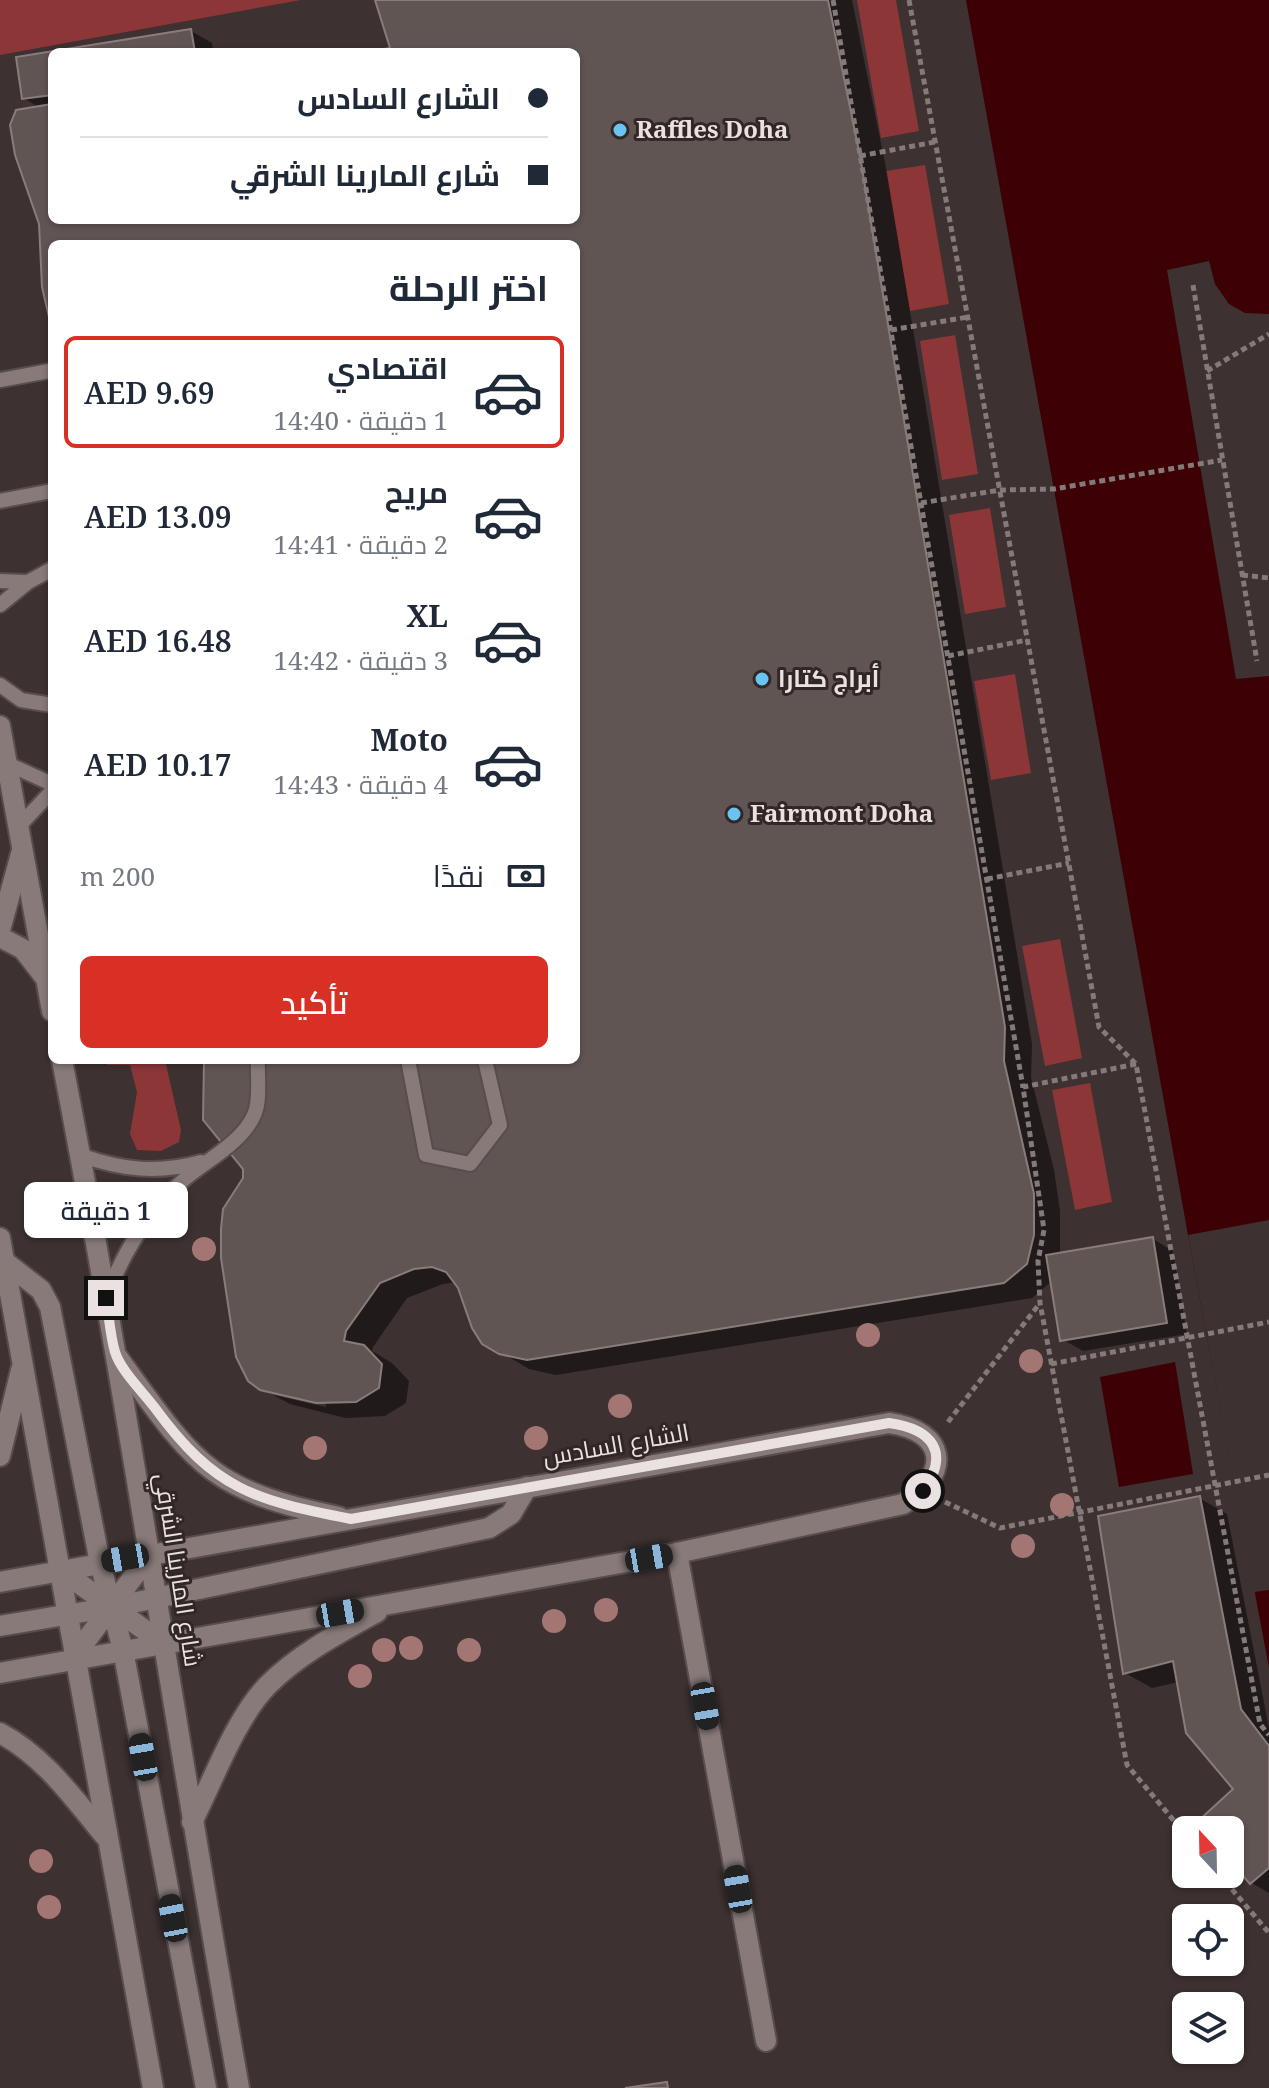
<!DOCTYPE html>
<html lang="ar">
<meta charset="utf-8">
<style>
body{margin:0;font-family:"Noto Serif",Cairo,serif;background:#f2f2f3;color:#1f2937;direction:rtl;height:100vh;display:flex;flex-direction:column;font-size:30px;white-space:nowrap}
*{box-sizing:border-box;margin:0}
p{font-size:26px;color:#747a83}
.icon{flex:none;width:44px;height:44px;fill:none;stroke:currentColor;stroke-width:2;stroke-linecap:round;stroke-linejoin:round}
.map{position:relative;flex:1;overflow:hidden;direction:ltr}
.drawer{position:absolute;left:48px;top:240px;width:532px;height:824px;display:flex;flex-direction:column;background:#fff;border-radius:12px;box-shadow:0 2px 6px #0004;direction:rtl}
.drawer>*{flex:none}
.guide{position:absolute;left:48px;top:48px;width:532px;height:176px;border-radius:12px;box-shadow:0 2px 6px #0004;direction:rtl;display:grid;align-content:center;height:176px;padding:0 32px;background:#fff}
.needle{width:52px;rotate:338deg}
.buttons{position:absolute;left:1172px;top:1816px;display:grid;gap:16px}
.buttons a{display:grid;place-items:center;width:72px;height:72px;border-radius:12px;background:#fff;box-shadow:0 2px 6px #0004;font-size:40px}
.end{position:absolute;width:36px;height:36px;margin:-18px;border:10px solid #e9e2e1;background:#111;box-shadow:0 0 0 4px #111}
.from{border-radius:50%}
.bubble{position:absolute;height:56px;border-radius:12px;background:#fff;box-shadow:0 2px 6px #0004;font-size:26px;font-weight:600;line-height:56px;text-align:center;direction:rtl}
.car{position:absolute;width:24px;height:48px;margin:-24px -12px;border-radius:10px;box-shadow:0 0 6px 2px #0007;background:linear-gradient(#222 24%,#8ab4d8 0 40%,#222 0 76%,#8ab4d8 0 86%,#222 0)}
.guide b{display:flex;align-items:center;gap:28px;height:76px;font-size:30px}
.guide b+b{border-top:2px solid #e0e1e3}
.guide i{width:20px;height:20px;background:#1f2937}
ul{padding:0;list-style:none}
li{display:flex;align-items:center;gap:24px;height:112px;margin:0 16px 12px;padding:0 16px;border:4px solid transparent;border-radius:12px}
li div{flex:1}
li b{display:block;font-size:30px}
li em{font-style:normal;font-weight:600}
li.selected{border-color:#d93025}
li>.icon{width:72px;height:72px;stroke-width:1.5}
h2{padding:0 32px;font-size:36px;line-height:96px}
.pay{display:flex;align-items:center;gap:20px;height:88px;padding:0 32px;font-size:30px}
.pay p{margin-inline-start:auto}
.primary-button{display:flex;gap:16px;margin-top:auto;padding:16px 32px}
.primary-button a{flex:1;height:92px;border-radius:12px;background:#d93025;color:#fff;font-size:32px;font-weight:600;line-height:92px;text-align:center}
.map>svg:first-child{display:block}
</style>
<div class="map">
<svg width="1269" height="2088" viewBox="0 0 1269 2088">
<rect width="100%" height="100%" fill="#3d3131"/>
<g fill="#8c3638">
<path d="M0,0H301L0,55Z"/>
<path d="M857,0H896L919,131L881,138Z"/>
<path d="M925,165L949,304L910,311L886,171Z"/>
<path d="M955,335L978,474L942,480L920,341Z"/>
<path d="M990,508L1006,607L965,614L949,515Z"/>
<path d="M1015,674L1031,773L991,780L974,681Z"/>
<path d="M1060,939L1082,1058L1045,1066L1022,946Z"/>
<path d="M106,1060H165L181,1130L179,1142L161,1151L137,1150L130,1134L137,1092L130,1065H107Z"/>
<path d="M1090,1083L1112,1202L1075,1210L1052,1090Z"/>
</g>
<g fill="#3c0005">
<path d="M966,0H1269V1668L1188,1235Z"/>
<path d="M1175,1362L1193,1474L1119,1487L1100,1377Z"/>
</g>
<g fill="#3d3131">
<path d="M1209,261L1215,284L1229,304L1245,313L1269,314V676L1236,679L1167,270Z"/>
<path d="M1269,1220V1590L1254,1592L1188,1235Z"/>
</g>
<g fill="#0007">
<path d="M378,0H852L887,173L1032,1044L1031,1077L1054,1170L1060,1211V1255L1153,1239L1173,1251L1187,1334L1083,1351L1062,1339L1052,1281L1032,1298L556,1375L529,1369L484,1342L457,1282L443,1284L407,1298L373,1347L372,1351L392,1363L409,1381L406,1403L385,1416L345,1418L290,1404L273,1395L326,1407V1403L272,1390V1394L262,1388L244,1169L206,1060H576V244H52V325L40,108L24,98L52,53V220H576V52H379L392,50Z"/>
<path d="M191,31L212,43L213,52H61Z"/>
<path d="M1199,1498L1227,1514L1269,1728V1893L1252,1883L1230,1858V1830H1206L1235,1790L1178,1682L1152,1688L1125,1673Z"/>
</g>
<g fill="#615554" stroke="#897c7b" stroke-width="2">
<path d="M375,0H828L860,156L1005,1027L1004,1061L1034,1194V1235L1027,1264L1004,1283L527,1360L499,1354L482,1344L472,1328L458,1288L446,1272L432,1267L414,1269L380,1283L346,1331L344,1341L364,1345L382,1364L379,1388L356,1402L316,1403L260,1390L248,1381L236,1357L221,1258V1229L223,1209L243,1178V1169L203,1120L204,1060H576V244H52V330L42,287L39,224L15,155L10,125L16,110L52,104V220H576V52H367L390,48Z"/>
<path d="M191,29L195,52H52V95L22,99L16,57Z"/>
<path d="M1153,1237L1167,1323L1060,1341L1046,1255Z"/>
<path d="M1200,1496L1241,1709L1269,1746V1868L1250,1884L1230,1861V1830H1204L1197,1822L1233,1789L1186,1733L1173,1661L1123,1674L1098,1516Z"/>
<path d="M667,2082L668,2088H625Z"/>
</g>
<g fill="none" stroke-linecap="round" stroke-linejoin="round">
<g stroke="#574d4d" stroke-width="18">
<g id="lane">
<path d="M0,380L49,371"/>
<path d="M0,501L52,491"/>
<path d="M0,581L28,582"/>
<path d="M0,605L28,582L52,569"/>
<path d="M0,685L21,700L52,705"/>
<path d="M8,764L52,784"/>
<path d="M20,825L52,791"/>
<path d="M408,1060L426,1155L470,1164L500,1125L485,1060"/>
<path d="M80,1155C122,1170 158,1174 201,1162"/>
<path d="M106,1297C124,1251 149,1209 187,1177C209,1159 243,1141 254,1115C261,1101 257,1075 258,1060"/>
</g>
</g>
<g stroke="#574d4d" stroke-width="24">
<g id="street">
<path d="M0,726L52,1011"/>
<path d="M0,930L21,854"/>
<path d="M0,937L23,949L44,976"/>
<path d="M62,1060C128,1401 178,1746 239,2088"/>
<path d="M0,1238L153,2088"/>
<path d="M5,1262L41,1290L50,1307L100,1563L123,1650L206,2088"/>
<path d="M118,1358C194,1462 207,1490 339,1517"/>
<path d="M0,1456L21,1370"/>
<path d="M677,1553L766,2041"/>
<path d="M60,1570L163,1643"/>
<path d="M0,1582L889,1423C947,1431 952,1474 903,1504L677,1553L0,1673"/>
<path d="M0,1626L113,1607L489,1528L511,1514L527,1487"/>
<path d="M73,1658L151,1553"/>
<path d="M0,1733C44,1756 74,1799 105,1836"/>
<path d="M192,1822C213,1781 236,1717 268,1685C299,1654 339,1633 377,1612"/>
</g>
</g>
<g stroke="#847a79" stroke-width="5" stroke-dasharray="6 4" stroke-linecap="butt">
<path d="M833,0L1023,1087"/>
<path d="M909,0L1099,1027L1136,1064L1260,1724L1269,1735"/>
<path d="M860,156L935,142"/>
<path d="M1193,285L1257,661"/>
<path d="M891,330L968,317"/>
<path d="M1207,371L1269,334"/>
<path d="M921,503L1000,490L1054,489L1222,460"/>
<path d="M1242,575L1269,578"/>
<path d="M948,656L1027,640"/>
<path d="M987,879L1069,863"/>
<path d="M1136,1064L1023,1087L1044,1230L1038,1261L1040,1303L1127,1765L1186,1835"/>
<path d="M1051,1364L1269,1322"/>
<path d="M948,1422L1040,1303"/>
<path d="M945,1502L1000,1528L1269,1475"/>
<path d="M1219,1874L1269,1933"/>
</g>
<use href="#lane" stroke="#877a79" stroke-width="14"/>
<use href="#street" stroke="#877a79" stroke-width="20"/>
</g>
<g fill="#a37573">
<circle cx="204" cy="1249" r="12"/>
<circle cx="868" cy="1335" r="12"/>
<circle cx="1031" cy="1361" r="12"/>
<circle cx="620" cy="1406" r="12"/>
<circle cx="536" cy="1438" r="12"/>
<circle cx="315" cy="1448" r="12"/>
<circle cx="1062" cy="1505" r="12"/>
<circle cx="1023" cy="1546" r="12"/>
<circle cx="606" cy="1610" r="12"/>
<circle cx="554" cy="1621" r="12"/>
<circle cx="411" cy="1648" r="12"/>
<circle cx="384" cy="1650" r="12"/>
<circle cx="469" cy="1650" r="12"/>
<circle cx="360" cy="1676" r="12"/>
<circle cx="41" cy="1861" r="12"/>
<circle cx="49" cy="1907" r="12"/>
</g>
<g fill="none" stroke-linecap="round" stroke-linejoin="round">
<path stroke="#e9e2e1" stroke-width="10" d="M106,1298C109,1315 110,1335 115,1352C121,1371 143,1392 155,1408C215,1490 254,1500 351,1519L889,1423C932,1429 951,1452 923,1491"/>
</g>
<g fill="#68c4f0" stroke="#322727" stroke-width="3">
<circle cx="620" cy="130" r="8"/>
<circle cx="762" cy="679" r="8"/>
<circle cx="734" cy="814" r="8"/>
</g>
<g text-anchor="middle" stroke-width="6" stroke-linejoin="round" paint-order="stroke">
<g font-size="24" font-weight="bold" fill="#e9e2e1" stroke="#322727" text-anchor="start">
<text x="636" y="138">Raffles Doha</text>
<text x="778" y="687">أبراج كتارا</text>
<text x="750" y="822">Fairmont Doha</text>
</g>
<g font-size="24" fill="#e9e2e1" stroke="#322727">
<text transform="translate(616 1445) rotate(-10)" y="8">الشارع السادس</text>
<text transform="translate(178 1570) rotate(81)" y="8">شارع المارينا الشرقي</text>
</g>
</g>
</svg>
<div class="buttons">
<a><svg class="needle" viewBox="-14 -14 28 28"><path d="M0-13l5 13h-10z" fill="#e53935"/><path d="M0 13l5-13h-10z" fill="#747a83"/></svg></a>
<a><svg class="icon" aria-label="locate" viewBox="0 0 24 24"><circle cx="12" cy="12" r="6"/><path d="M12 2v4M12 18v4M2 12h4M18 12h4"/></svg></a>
<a><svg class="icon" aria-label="layers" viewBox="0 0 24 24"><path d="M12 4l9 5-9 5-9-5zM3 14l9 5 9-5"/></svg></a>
</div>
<i class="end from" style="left:923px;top:1491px"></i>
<i class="end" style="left:106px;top:1298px"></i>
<div class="bubble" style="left:24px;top:1182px;width:164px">1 دقيقة</div>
<i class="car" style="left:125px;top:1558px;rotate:260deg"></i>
<i class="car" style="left:649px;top:1558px;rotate:80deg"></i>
<i class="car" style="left:340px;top:1613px;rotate:80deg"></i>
<i class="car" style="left:705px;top:1706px;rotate:170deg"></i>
<i class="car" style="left:143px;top:1757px;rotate:350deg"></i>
<i class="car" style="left:738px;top:1889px;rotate:350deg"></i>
<i class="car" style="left:173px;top:1918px;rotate:349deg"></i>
<div class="guide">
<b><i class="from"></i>الشارع السادس</b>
<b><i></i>شارع المارينا الشرقي</b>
</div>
<section class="drawer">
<h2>اختر الرحلة</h2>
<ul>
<li class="selected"><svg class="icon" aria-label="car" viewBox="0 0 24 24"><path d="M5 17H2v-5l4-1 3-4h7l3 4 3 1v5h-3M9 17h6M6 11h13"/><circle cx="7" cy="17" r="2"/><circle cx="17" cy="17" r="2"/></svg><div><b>اقتصادي</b><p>1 دقيقة · 14:40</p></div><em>AED 9.69</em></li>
<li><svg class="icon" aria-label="car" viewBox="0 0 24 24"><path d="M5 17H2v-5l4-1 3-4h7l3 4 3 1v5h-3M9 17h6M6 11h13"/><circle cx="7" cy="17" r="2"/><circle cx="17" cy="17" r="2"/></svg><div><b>مريح</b><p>2 دقيقة · 14:41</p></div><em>AED 13.09</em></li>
<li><svg class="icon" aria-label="car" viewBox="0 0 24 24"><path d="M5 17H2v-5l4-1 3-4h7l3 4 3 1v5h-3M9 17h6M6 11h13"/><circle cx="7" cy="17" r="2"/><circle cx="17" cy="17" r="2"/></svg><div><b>XL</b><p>3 دقيقة · 14:42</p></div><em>AED 16.48</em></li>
<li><svg class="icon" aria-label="car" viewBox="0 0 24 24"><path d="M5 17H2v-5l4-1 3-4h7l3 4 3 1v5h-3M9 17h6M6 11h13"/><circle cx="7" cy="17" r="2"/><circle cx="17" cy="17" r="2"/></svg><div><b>Moto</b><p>4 دقيقة · 14:43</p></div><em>AED 10.17</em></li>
</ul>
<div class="pay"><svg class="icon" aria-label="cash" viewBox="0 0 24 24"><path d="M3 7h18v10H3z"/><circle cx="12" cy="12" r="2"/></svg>نقدًا<p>200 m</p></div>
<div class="primary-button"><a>تأكيد</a></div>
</section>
</div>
